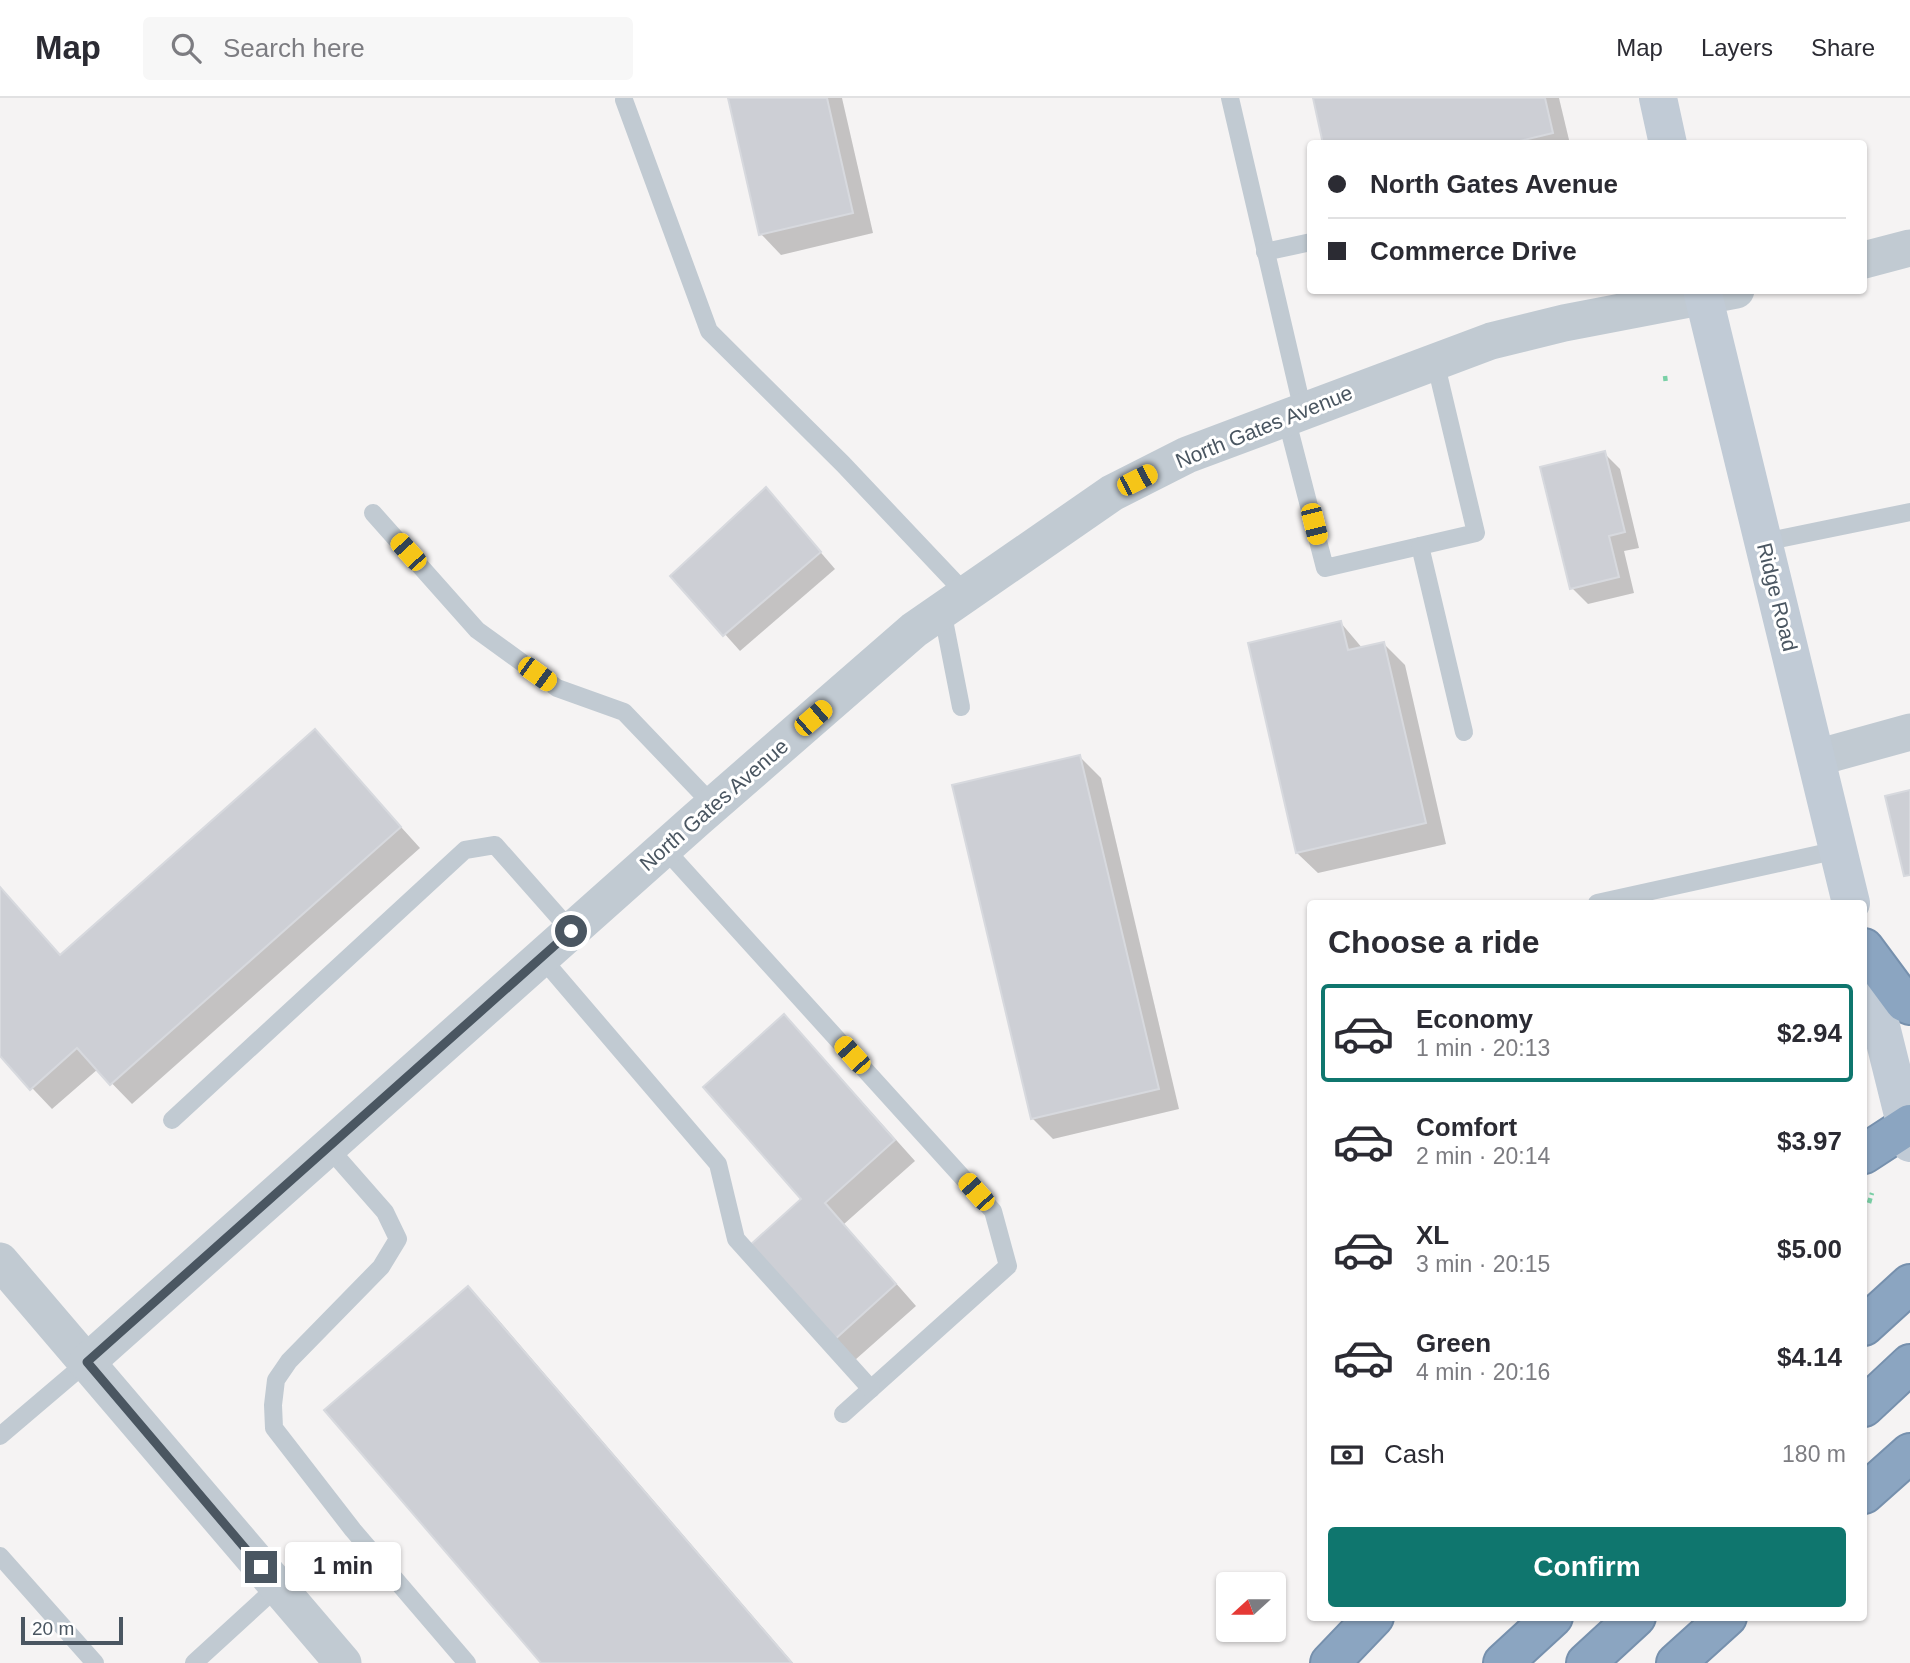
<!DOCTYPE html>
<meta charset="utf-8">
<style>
body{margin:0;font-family:Arial,sans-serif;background:#f7f7f7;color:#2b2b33;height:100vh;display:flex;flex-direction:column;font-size:26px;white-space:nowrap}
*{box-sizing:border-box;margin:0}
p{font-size:23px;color:#7c7c81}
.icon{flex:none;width:38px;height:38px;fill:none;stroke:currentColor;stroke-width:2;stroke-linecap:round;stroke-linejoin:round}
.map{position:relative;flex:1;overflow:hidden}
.sheet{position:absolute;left:1307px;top:802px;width:560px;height:721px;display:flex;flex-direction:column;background:#fff;border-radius:7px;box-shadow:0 2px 5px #0004}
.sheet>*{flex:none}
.hud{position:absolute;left:1307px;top:42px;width:560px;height:154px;border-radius:7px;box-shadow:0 2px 5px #0004;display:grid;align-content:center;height:154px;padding:0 21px;background:#fff}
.needle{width:46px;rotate:249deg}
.tools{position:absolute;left:1216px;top:1474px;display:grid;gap:14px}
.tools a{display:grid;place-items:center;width:70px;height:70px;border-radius:7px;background:#fff;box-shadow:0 2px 5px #0004;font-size:35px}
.scale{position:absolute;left:21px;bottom:18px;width:102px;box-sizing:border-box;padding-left:7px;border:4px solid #4a5661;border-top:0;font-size:19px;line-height:24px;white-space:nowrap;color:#4a5661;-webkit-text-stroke:5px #fff;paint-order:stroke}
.end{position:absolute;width:32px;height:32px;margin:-16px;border:9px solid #4a5661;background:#fff;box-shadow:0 0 0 4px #fff}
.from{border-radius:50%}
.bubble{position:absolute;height:49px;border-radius:7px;background:#fff;box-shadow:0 2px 5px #0004;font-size:23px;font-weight:700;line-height:49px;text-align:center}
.car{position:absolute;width:21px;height:42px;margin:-21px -10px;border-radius:9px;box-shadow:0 0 5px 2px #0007;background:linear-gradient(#f5c518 24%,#345 0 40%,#f5c518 0 76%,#345 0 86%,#f5c518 0)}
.hud b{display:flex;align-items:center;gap:24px;height:66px;font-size:26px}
.hud b+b{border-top:2px solid #e1e1e2}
.hud i{width:18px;height:18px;background:#2b2b33}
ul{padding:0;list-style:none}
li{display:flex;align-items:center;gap:21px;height:98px;margin:0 14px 10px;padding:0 7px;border:4px solid transparent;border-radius:7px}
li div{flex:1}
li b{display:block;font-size:26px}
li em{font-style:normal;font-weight:700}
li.selected{border-color:#0f766e}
li>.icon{width:63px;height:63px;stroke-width:1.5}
h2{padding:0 21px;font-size:32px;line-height:84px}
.pay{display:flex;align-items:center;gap:18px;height:77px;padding:0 21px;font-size:26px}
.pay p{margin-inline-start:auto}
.action{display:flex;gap:14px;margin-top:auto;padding:14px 21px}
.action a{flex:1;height:80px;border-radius:7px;background:#0f766e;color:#fff;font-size:28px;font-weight:700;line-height:80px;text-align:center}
header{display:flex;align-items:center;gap:42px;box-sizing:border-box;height:98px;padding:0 35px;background:#fff;border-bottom:2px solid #e1e1e2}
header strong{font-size:33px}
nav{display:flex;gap:38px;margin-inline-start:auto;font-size:24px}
.search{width:490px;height:63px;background:#f7f7f7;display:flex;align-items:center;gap:18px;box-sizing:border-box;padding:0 24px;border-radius:7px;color:#7c7c81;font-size:26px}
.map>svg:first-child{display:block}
</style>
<header>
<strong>Map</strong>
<div class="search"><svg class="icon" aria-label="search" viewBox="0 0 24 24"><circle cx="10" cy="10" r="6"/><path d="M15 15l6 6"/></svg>Search here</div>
<nav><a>Map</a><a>Layers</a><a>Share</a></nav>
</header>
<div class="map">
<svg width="1910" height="1565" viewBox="0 0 1910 1565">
<rect width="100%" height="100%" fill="#f5f3f3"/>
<g fill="#0003">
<path d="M730,0H842L873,135L781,157L761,136Z"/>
<path d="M1315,0H1559L1570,46H1325Z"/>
<path d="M1604,355L1620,371L1639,450L1624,453L1634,495L1588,506L1572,490Z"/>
<path d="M766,391L835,471L740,553L673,478Z"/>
<path d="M1341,525L1363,551L1384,546L1405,567L1446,746L1318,775L1297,755Z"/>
<path d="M315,634L420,750L132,1006L98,971L52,1011L0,956V789L62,859Z"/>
<path d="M1080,659L1101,680L1179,1011L1053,1041L1032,1020Z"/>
<path d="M804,939L915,1063L844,1126L916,1208L855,1262L834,1242L804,1101Z"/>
<path d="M468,1190L489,1211L793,1565H543Z"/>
</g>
<g fill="#cdcfd5" stroke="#d7d9de" stroke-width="2">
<path d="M728,0H827L853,115L759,137Z"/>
<path d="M1313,0H1545L1553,35L1507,46H1323Z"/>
<path d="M1605,353L1625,434L1609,438L1619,479L1570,491L1540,369Z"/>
<path d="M766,389L821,454L723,538L670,478Z"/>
<path d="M1341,523L1348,552L1384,544L1426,725L1296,755L1248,545Z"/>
<path d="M315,631L401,729L110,987L77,950L30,992L0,958V789L60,857Z"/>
<path d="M1080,657L1159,991L1031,1021L952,687Z"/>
<path d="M1910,692V777L1904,778L1885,698Z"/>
<path d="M784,916L895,1042L825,1105L896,1186L833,1243L749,1148L801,1101L703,989Z"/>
<path d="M468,1188L792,1565H541L324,1312Z"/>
</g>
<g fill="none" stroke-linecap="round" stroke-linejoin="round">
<g stroke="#7690ad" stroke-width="42">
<g id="motorway">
<path d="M1864,850L1904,904L1910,907"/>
<path d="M1864,1056L1910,1026"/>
<path d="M1864,1228L1910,1186"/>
<path d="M1864,1309L1910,1266"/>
<path d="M1864,1396L1910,1355"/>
<path d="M1330,1565L1374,1519"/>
<path d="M1503,1565L1553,1519"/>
<path d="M1586,1565L1636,1519"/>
<path d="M1676,1565L1727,1519"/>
</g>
</g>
<g stroke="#7ad0a6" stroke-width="4.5" stroke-dasharray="5 3.5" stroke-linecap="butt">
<path d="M1665,278L1666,286"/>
<path d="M1869,1105L1872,1095"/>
</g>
<g stroke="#c1cad2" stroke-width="18">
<path d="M1230,0L1303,313"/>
<path d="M624,2L709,233L843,366L965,495"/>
<path d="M1265,154L1311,144"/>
<path d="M1286,319L1325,470L1476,435L1435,263"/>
<path d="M373,415L477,532L557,590L624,614L713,707"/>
<path d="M1764,444L1910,414"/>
<path d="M1420,448L1464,634"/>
<path d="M942,512L961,609"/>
<path d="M664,750L993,1113L1008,1168L843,1316"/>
<path d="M1597,805L1838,752"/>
<path d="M541,859L718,1066L736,1141L871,1291"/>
<path d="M172,1022L465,752L495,747L571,833"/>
<path d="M328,1049L385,1114L398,1141L381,1169L289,1263L276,1282L273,1307L274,1330L353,1432L467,1565"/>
<path d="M0,1338L87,1264"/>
<path d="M0,1458L95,1565"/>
<path d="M194,1565L278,1488"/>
</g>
<g stroke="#c1cad2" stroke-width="37">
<path d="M1864,162L1910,150"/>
<path d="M1816,660L1910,634"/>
<path d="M0,1163L343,1565"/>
<path d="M87,1264L697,721L914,532L1112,395L1187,357L1491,243L1564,225L1736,192"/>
</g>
<g stroke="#c1cbd6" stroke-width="38">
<path d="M1658,0L1668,46"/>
<path d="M1702,192L1851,805"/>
<path d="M1864,860L1910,1045"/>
</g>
<use href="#motorway" stroke="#8ba5c1" stroke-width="38"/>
</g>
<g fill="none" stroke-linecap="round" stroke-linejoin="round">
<path stroke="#4a5661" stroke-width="9" d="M261,1469L87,1264L571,833"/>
</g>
<g text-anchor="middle" stroke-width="6" stroke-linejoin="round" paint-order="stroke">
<g font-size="21" fill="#4a5661" stroke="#fff">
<text transform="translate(1264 329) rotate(-22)" y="7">North Gates Avenue</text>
<text transform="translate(1777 499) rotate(76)" y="7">Ridge Road</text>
<text transform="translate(714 707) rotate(-41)" y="7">North Gates Avenue</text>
</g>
</g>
</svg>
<div class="tools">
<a><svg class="needle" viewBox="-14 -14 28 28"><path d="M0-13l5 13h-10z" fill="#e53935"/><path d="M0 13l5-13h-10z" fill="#7c7c81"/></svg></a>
</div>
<div class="scale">20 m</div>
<i class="end from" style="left:571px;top:833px"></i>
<i class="end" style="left:261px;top:1469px"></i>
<div class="bubble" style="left:285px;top:1444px;width:116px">1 min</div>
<i class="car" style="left:1137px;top:382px;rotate:63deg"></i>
<i class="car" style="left:1314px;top:426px;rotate:166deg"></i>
<i class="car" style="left:408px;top:454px;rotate:318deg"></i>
<i class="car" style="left:537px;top:576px;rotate:126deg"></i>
<i class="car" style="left:813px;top:620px;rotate:49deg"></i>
<i class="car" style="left:852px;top:957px;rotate:318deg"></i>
<i class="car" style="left:976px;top:1094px;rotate:318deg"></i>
<div class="hud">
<b><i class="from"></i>North Gates Avenue</b>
<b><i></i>Commerce Drive</b>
</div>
<section class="sheet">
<h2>Choose a ride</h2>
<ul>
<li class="selected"><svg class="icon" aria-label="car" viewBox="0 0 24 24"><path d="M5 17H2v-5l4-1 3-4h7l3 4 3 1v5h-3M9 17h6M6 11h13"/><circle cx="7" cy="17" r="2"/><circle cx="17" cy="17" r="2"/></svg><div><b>Economy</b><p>1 min · 20:13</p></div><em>$2.94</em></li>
<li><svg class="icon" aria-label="car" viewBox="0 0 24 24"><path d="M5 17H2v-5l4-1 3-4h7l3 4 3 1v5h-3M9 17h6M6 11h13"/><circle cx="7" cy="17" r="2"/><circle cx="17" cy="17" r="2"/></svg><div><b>Comfort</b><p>2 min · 20:14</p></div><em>$3.97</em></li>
<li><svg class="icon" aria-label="car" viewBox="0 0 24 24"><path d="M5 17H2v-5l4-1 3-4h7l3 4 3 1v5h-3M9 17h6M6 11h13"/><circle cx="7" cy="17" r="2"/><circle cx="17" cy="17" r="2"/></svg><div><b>XL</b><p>3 min · 20:15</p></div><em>$5.00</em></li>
<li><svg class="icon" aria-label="car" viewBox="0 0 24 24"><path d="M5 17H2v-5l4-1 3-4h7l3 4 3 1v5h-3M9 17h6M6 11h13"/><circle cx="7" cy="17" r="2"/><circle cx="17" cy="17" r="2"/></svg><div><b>Green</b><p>4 min · 20:16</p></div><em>$4.14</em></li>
</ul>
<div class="pay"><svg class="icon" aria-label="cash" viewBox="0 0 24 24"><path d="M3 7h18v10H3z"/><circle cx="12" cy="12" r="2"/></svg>Cash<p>180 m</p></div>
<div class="action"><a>Confirm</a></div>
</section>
</div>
